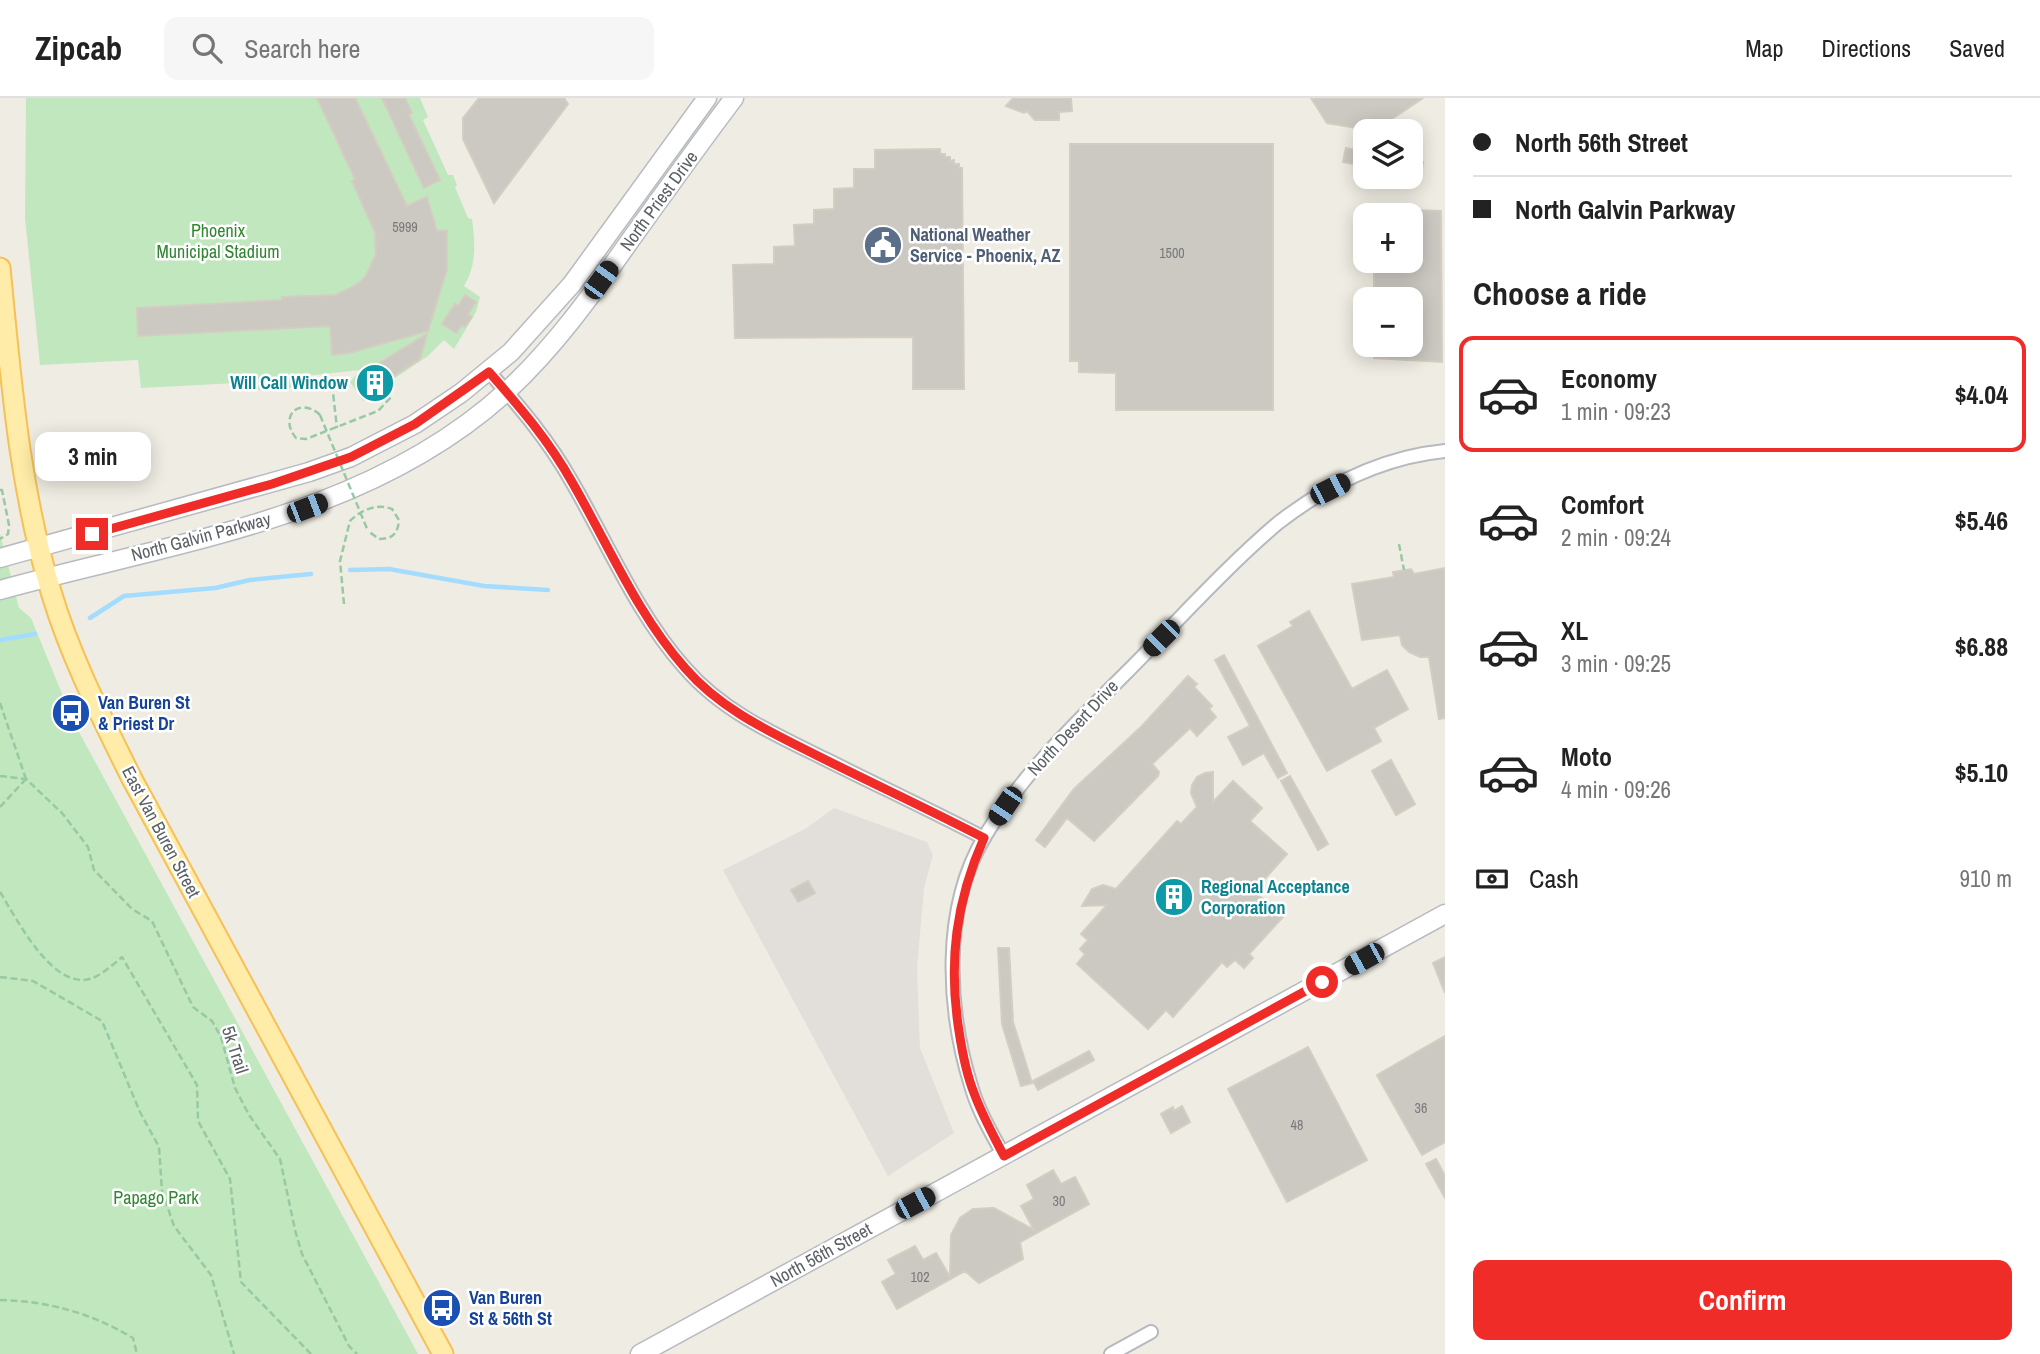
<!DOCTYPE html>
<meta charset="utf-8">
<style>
body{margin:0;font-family:"Archivo Narrow",sans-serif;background:#f6f6f6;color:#222;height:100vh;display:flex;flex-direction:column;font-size:26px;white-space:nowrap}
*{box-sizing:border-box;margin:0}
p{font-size:23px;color:#767676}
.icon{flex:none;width:38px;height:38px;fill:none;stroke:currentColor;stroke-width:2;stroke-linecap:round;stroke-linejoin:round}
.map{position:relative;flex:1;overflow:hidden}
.panel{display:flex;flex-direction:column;background:#fff;width:595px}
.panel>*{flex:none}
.banner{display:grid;align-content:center;height:154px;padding:0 28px;background:#fff}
.controls{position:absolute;left:1353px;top:21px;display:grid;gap:14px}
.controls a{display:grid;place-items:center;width:70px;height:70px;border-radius:14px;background:#fff;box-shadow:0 4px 18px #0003;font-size:35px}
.end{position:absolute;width:32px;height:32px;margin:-16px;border:9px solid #f02c29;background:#fff;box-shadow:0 0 0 4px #fff}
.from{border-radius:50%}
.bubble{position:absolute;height:49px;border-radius:14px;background:#fff;box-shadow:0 4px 18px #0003;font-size:23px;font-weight:700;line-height:49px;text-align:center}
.car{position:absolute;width:21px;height:42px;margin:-21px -10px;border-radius:9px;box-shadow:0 0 5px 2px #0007;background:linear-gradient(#222 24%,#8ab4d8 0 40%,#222 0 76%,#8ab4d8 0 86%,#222 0)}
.banner b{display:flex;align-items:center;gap:24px;height:66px;font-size:26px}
.banner b+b{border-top:2px solid #e0e0e0}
.banner i{width:18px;height:18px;background:#222}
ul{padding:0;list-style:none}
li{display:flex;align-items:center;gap:21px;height:116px;margin:0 14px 10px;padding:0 14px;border:4px solid transparent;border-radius:14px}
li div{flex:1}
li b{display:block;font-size:26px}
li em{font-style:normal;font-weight:700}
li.current{border-color:#f02c29}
li>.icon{width:63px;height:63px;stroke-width:1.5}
h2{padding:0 28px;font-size:32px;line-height:84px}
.pay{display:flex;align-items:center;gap:18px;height:77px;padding:0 28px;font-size:26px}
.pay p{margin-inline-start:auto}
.primary-button{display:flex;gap:14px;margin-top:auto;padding:14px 28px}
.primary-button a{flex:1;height:80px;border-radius:14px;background:#f02c29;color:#fff;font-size:28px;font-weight:700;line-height:80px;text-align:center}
header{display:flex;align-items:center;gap:42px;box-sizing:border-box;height:98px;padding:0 35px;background:#fff;border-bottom:2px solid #e0e0e0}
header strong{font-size:33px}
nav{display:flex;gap:38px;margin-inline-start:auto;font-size:24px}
.search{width:490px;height:63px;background:#f6f6f6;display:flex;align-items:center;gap:18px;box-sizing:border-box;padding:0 24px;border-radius:14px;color:#767676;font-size:26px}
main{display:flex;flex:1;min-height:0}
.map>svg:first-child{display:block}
</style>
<header>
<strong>Zipcab</strong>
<div class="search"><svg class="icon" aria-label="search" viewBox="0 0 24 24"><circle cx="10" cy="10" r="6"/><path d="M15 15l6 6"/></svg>Search here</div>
<nav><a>Map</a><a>Directions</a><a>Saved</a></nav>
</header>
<main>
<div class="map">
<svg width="1445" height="1256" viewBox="0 0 1445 1256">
<rect width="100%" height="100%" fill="#efece3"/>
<path fill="#e2dfdb" d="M834,710L927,744L933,757L924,790L917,870L920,950L954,1035L888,1078L723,772L805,731Z"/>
<g fill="#c1e7bf">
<path d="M26,0H420L428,19L423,22L448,77H453L457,87L455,89L468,120L472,121C475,144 477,167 464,188L480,199L476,214L454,251L444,242L428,258L383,288V295L363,303L350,284L360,272L305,278V289L258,292L257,284L141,290L138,262L40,267L25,120Z"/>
<path d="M0,436L19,510L31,520L74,625L418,1256H0Z"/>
</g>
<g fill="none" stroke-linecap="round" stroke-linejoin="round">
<g stroke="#a3dcff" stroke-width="4.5">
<path d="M350,472L389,471L484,488L548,492"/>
<path d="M90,520L124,498L215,490L250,482L311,476"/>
<path d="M0,542L35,536"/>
</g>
</g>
<g fill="#ccc8c2" stroke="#d4cdc1" stroke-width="2">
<path d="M317,0H355L407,108L427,99L437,133L447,132V171L428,233L349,255L332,257L330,228L138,238L137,210L282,202V199L336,197L358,186L366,178L376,156L375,134L352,83L355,81Z"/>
<path d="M382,0H405L412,15L409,17L440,82L424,90Z"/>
<path d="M479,0H564L568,6L494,105L463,41V20Z"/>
<path d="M1013,0H1071L1072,13L1059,14V22H1035L1027,13L1024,15L1006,8Z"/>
<path d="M1311,0H1423L1374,33L1327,25Z"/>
<path d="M1070,46H1273V312H1116V275L1079,274V263H1070Z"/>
<path d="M1346,50L1365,54V68L1343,64Z"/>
<path d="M940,51V56H945V59H950V63L954,62V66H959V70H962L964,291H913V239L735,240L733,167L774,166V149L795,148L794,127L814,126V112L834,111V91L854,90V71H875V52Z"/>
<path d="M1410,62L1423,64L1421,78L1410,76Z"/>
<path d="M1410,112L1441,113L1442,264L1374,260V247H1410V201H1374V163H1410Z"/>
<path d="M465,197L476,204L468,216L472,219L465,229L462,227L456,235L442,226L455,206L458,208Z"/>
<path d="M427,236L420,261L369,294L363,275Z"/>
<path d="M1445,470V620L1439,621L1429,559H1420L1409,554L1402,547L1400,537L1362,542L1352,486L1394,479L1393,474L1411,471L1414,476Z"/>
<path d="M1309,513L1352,591L1387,572L1408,611L1374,630L1381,643L1327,673L1258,548L1293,528L1290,524Z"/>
<path d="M1224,557L1287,675L1278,680L1264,655L1243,667L1228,639L1250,628L1215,562Z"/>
<path d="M1188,578L1197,586L1194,589L1212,608L1209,611L1216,619L1197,638L1190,630L1152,666L1159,674L1158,678L1094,743L1067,720L1045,749L1036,742L1074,691L1142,628Z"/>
<path d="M1391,662L1415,706L1396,717L1372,673Z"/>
<path d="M1213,674V704L1233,683L1262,710L1250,723L1287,756L1254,793L1283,819L1249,856L1253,860L1244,870L1235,862L1227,869L1222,864L1173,919L1166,912L1148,931L1077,866L1085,856L1080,851L1088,842L1081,836L1107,807L1082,808L1092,791L1103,787L1116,791L1177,723L1181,726L1197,709L1191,695L1192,687L1197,679L1205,675Z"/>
<path d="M1290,678L1328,746L1318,752L1281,683Z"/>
<path d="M808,783L815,795L798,804L791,792Z"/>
<path d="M998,850H1009L1013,924L1032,985L1021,988L1002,926Z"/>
<path d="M1445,859V895L1433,865Z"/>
<path d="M1445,938V1044L1422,1057L1377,977Z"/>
<path d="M1308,949L1367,1062L1287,1104L1228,991Z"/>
<path d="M1089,953L1094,962L1038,992L1033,983Z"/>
<path d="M1182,1008L1190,1024L1171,1035L1161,1016L1173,1009L1174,1013Z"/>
<path d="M1436,1061L1445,1078V1100L1426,1066Z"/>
<path d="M1053,1072L1061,1086L1075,1079L1089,1106L1020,1144L1023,1161L979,1185L965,1173L897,1211L882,1184L896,1176L888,1162L915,1148L923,1162L936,1155L950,1179L951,1137L960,1120L973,1111L994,1110L1034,1132L1021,1108L1034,1101L1027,1087Z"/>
</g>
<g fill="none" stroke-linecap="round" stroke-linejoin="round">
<g stroke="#b6babe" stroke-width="16">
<g id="street">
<path d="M489,274C520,309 549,343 572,384C608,446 637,516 685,570C723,614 776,637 827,662C879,688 932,713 984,740"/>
<path d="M1004,1058C992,1036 979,1014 972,991C947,912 941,811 985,738C1023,675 1076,625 1127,574C1177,524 1225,470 1278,425C1327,387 1383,359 1445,353"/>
<path d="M1111,1256L1151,1234"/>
</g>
</g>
<g stroke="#b7bbc0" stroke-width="21">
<g id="secondary">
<path d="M0,460L309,374L351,359L415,326L461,295L511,254L572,186L707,0"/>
<path d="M0,492C174,444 368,420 507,293C557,247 595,192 634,137C667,91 700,45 734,0"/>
<path d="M640,1256L1445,816"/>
</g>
</g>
<g stroke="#f7c055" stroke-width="23">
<path id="primary" d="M0,170C11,281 19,391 52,497C71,560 102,620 131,679L443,1256"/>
</g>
<g stroke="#97c9a3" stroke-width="2.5" stroke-dasharray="7 3.5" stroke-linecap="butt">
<path d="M332,286L337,330"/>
<path d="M320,317C300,298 278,318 296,340L306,341L370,316L378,313L391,299"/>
<path d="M0,392H2L9,427L8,436L0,441"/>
<path d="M1399,446L1404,472"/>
<path d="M344,506L340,463L350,423C361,412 377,405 392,411L399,422C398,435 393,441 379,441L368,433"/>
<path d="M0,605L26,681"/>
<path d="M0,678L26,681L62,715L88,749L94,772L132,811L152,823L193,909L212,923L221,939L235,990L249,1017L280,1061L295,1132L302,1156L349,1248L357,1256"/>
<path d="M0,709L26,681"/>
<path d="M0,794C17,821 55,898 95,879C105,874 114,866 122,859L197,987L198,1023L230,1081L241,1184L311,1256"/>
<path d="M0,879L33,883L102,923L140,1014L159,1049L162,1093L174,1128L211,1177L234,1256"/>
<path d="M0,1202C48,1203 91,1215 133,1240L137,1256"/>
</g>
<use href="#street" stroke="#fff" stroke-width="12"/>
<use href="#secondary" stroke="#fff" stroke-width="18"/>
<use href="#primary" stroke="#ffeca8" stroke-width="19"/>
<path stroke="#97c9a3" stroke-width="2.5" stroke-dasharray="7 3.5" stroke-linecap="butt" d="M320,317L368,433"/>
</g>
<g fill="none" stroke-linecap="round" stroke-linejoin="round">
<path stroke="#f02c29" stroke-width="9" d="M92,436L272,386L351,359L415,326L489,274C520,309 549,343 572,384C608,446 637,516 685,570C722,613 773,635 822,660C876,687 930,712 984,740C956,803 948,864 959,933C962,953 966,975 974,995C982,1017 993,1037 1004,1058L1322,884"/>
</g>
<defs>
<g id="civic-disc" transform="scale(2.0125)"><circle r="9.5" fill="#5c6f8a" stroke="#fff"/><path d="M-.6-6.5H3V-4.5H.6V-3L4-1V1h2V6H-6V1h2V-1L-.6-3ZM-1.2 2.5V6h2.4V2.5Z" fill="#fff"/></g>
<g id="building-disc" transform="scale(2.0125)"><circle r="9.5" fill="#0f9aa8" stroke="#fff"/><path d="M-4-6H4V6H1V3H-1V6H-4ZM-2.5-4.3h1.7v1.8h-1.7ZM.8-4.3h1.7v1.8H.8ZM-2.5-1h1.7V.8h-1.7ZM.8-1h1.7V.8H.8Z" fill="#fff"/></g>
<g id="bus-disc" transform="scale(2.0125)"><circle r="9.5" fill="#1a4fb4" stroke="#fff"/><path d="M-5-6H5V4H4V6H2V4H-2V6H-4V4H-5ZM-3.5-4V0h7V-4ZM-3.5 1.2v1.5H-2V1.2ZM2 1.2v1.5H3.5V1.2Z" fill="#fff"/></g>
</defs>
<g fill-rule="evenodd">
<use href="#civic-disc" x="883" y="147"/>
<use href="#building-disc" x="375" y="285"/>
<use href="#bus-disc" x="71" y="615"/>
<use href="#building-disc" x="1174" y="799"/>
<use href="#bus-disc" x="442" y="1210"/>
</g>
<g text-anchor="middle" stroke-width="5" stroke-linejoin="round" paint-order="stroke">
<g font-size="14" fill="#777a7c">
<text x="405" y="134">5999</text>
<text x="1172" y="160">1500</text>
<text x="1421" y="1015">36</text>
<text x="1297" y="1032">48</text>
<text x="1059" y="1108">30</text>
<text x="920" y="1184">102</text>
</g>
<g font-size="18" fill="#5b6065" stroke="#fff">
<text transform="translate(659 103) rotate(-54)" y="6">North Priest Drive</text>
<text transform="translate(201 439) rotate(-15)" y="6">North Galvin Parkway</text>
<text transform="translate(1073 630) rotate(-47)" y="6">North Desert Drive</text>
<text transform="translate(161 734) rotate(62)" y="6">East Van Buren Street</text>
<text transform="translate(235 952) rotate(72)" y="6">5k Trail</text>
<text transform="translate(821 1157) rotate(-29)" y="6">North 56th Street</text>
</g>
<g font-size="18" fill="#328631" stroke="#fff">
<text x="218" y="139">Phoenix<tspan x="218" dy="21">Municipal Stadium</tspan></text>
<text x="156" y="1106">Papago Park</text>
</g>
<g font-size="18" font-weight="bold" fill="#4e5e75" stroke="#fff" text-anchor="start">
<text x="910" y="143">National Weather<tspan x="910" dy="21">Service - Phoenix, AZ</tspan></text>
</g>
<g font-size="18" font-weight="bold" fill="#0d838f" stroke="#fff" text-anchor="end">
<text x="348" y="291">Will Call Window</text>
<text x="1201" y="795" text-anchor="start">Regional Acceptance<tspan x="1201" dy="21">Corporation</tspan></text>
</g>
<g font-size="18" font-weight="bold" fill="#164399" stroke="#fff" text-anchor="start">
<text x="98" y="611">Van Buren St<tspan x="98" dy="21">&amp; Priest Dr</tspan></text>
<text x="469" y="1206">Van Buren<tspan x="469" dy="21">St &amp; 56th St</tspan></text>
</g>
</g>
</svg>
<div class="controls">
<a><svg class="icon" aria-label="layers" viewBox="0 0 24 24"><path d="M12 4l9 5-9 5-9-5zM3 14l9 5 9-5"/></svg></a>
<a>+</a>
<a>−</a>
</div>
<i class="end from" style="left:1322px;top:884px"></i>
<i class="end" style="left:92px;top:436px"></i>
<div class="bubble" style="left:35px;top:334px;width:116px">3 min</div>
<i class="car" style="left:601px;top:182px;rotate:36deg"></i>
<i class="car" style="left:1330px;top:391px;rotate:63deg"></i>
<i class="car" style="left:307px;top:410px;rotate:69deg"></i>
<i class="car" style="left:1161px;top:540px;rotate:225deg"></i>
<i class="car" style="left:1005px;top:708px;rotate:214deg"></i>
<i class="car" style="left:1364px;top:861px;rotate:241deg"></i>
<i class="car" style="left:915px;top:1105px;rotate:62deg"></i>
</div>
<section class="panel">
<div class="banner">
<b><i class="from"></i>North 56th Street</b>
<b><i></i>North Galvin Parkway</b>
</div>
<h2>Choose a ride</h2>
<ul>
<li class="current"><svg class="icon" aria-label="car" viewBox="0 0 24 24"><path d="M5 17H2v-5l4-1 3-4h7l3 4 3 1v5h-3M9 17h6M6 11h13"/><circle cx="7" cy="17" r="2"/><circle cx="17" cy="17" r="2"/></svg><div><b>Economy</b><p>1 min · 09:23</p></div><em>$4.04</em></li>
<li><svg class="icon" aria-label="car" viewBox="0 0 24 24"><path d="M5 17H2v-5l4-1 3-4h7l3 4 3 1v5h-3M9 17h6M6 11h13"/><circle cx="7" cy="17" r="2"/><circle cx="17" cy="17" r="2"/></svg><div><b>Comfort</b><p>2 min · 09:24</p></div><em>$5.46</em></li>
<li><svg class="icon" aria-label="car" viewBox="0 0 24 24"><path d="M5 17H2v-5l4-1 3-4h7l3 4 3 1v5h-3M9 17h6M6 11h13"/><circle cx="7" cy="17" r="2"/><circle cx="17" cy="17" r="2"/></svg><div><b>XL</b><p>3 min · 09:25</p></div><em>$6.88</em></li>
<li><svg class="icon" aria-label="car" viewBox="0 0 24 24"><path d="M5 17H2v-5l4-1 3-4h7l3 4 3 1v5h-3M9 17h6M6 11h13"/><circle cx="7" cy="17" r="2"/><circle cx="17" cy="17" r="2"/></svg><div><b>Moto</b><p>4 min · 09:26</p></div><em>$5.10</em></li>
</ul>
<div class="pay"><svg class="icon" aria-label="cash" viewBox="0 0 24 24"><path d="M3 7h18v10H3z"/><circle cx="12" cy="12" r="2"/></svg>Cash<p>910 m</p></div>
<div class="primary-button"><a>Confirm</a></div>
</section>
</main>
